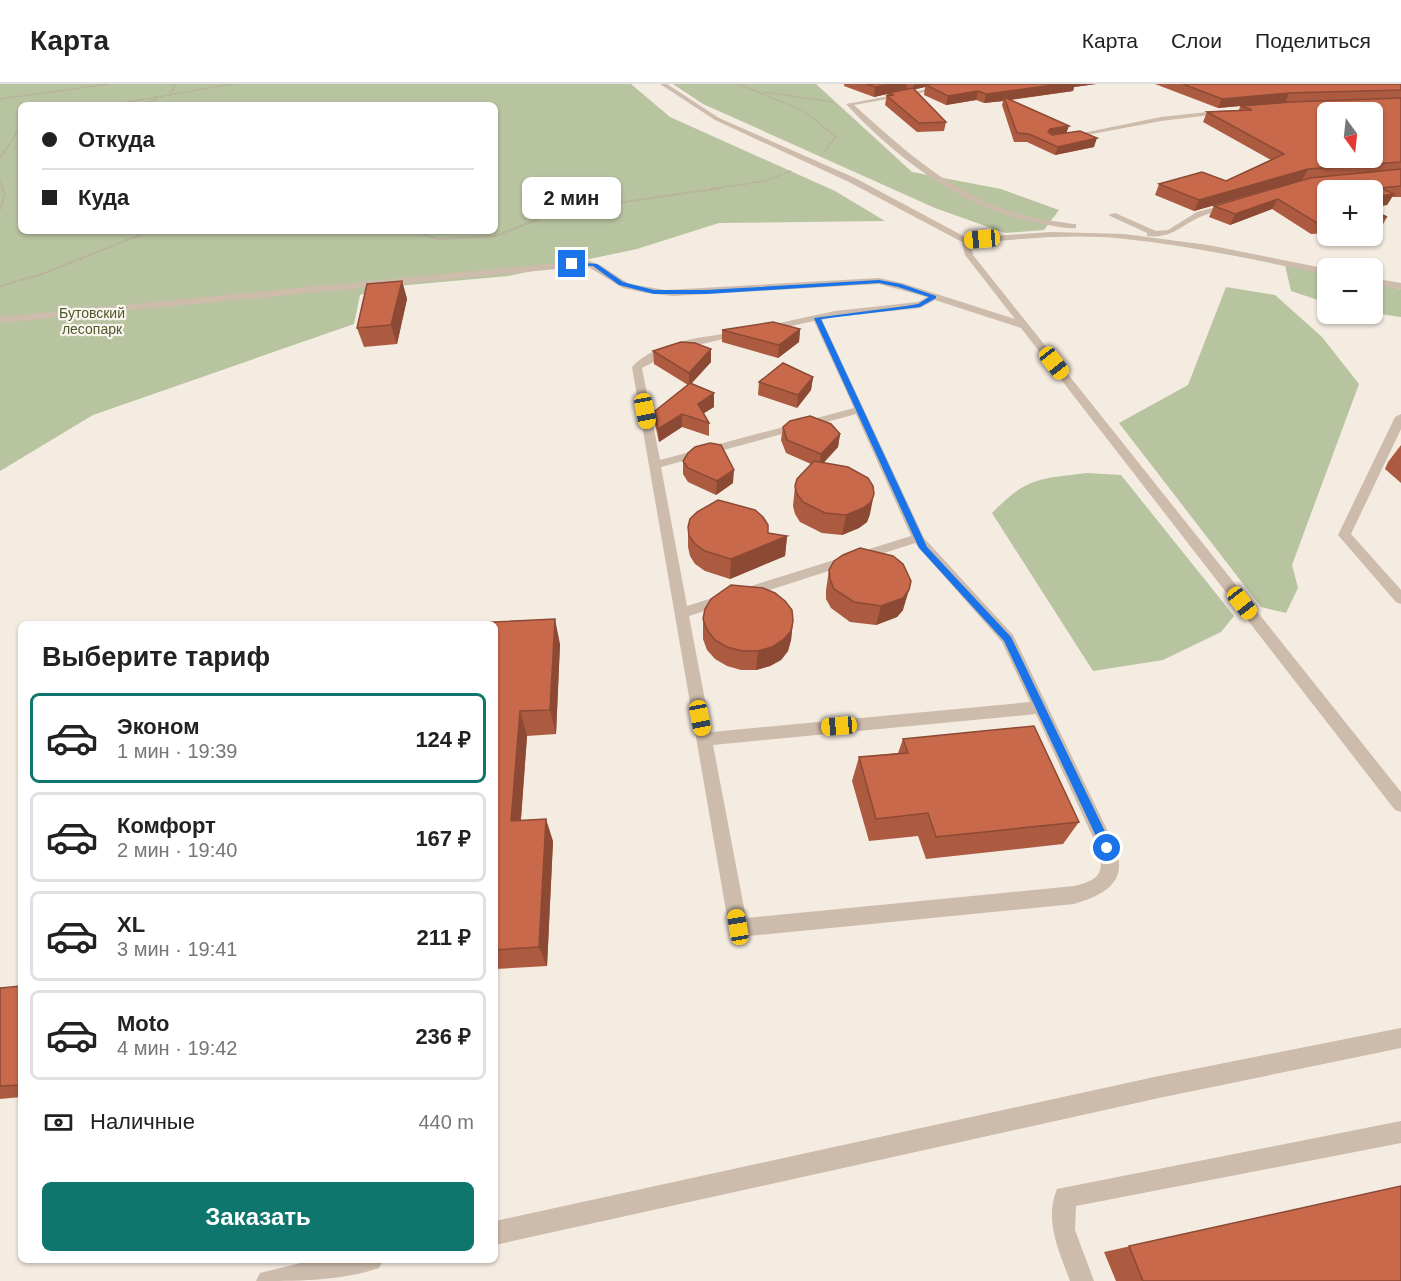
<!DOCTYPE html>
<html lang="ru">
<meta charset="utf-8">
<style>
body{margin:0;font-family:Helvetica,sans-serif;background:#f2f2f2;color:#222;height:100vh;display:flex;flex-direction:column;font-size:22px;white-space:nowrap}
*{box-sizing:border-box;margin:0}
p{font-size:20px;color:#767676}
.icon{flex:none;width:33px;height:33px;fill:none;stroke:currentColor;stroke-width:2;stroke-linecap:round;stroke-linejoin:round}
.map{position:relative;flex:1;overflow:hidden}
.details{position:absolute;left:18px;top:537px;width:480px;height:642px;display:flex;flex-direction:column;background:#fff;border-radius:9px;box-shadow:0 2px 4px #0004}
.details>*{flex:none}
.top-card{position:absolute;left:18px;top:18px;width:480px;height:132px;border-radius:9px;box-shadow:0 2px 4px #0004;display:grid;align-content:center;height:132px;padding:0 24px;background:#fff}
.needle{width:39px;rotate:165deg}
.fabs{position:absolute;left:1317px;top:18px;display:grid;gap:12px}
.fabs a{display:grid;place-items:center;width:66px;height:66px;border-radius:9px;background:#fff;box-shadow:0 2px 4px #0004;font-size:30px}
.end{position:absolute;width:27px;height:27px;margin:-14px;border:8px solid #1a73e8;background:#fff;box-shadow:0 0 0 3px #fff}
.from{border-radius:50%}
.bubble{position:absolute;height:42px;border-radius:9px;background:#fff;box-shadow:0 2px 4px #0004;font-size:20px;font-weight:600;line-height:42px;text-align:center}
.car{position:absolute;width:18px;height:36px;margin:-18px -9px;border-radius:8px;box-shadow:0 0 4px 2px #0007;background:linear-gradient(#f5c518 24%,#345 0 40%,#f5c518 0 76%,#345 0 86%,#f5c518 0)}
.top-card b{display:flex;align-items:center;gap:21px;height:57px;font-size:22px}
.top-card b+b{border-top:2px solid #e0e0e0}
.top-card i{width:15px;height:15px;background:#222}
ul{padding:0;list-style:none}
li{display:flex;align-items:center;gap:18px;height:90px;margin:0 12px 9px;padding:0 12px;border:3px solid #e0e0e0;border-radius:9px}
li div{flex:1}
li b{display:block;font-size:22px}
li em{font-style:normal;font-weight:600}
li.on{border-color:#0f766e}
li>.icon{width:54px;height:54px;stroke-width:1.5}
h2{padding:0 24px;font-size:27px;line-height:72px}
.pay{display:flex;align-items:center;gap:15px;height:66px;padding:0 24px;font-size:22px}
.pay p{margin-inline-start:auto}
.cta{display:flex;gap:12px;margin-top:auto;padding:12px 24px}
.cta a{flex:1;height:69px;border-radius:9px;background:#0f766e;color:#fff;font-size:24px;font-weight:600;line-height:69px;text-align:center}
header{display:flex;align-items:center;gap:36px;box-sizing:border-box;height:84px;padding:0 30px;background:#fff;border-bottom:2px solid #e0e0e0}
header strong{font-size:28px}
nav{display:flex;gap:33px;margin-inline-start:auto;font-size:21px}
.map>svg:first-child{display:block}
</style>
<header>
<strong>Карта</strong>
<nav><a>Карта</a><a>Слои</a><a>Поделиться</a></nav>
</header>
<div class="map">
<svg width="1401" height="1197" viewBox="0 0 1401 1197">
<rect width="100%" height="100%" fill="#f4ebe1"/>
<g fill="#b8c4a0" fill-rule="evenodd">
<path d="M0,0H631L670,33L835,107L885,137L719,139L637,165L508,192L386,203L360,211L354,240L93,331L0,387ZM21,21H495V147H21Z"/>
<path d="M673,0H816L912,88L1001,105L1059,126L1044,146L1005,149L935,124L703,20Z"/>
<path d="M1285,181L1327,190V219L1291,207Z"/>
<path d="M1372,199L1401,205V233L1373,229Z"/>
<path d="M1226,203L1275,211L1322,253L1359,300L1292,481L1298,504L1286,529L1261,523L1119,339L1188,301Z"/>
<path d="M1087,389L1121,391L1234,532L1221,548L1163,576L1093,587L992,429C1027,393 1039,395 1087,389Z"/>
</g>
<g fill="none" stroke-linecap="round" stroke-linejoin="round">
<g stroke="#b9a596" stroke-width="1.5" stroke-dasharray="1.5 1.5" stroke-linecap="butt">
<path d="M738,0L804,27L836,53L825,67"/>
<path d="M763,8L833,18"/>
<path d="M170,9L175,3L173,0"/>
<path d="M157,13L232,0"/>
<path d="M0,15L109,0"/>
<path d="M107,21L157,13L150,19L152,21"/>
<path d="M0,74L21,43"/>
<path d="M0,98L3,105"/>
<path d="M711,105L765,97L791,87"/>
</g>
<g stroke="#b9a596" stroke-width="2" stroke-dasharray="1.5 1.5" stroke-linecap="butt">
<path d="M0,125L5,111L2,104"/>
<path d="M412,147L437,155L496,152L555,128L721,104"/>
<path d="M0,202L42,190L150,147"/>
</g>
<g fill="#cdbbac" fill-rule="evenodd">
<path d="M660,0H667L719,34L855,94L967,154L1051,148L1124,150L1208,161L1328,185V191C1261,177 1193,162 1125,155C1074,149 1022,155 971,159L973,171L1401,708V728L1395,726L1021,244L935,216L920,224L835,233L822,236L924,454L1013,551L1113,758C1131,796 1107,810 1074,820L738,853L731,850L729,844L632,283C658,255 705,254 740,247L745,250L676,266L642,284L660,376L854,324L814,237L764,248L761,247V243L835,227L918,218L927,213L879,200L673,212L646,209L623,204L587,182L0,239V233L587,176L600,181L629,200L666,206L879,194L902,199L1015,235L965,171L962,158L849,98L715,36ZM856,330L911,452L687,522L661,383ZM915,459L1002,558L1030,618L711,648L689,532ZM1036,630L1098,764C1105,790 1099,796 1074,802L746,834L713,661Z"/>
<path d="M956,0H970L854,21C904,66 956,114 1023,131C1039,136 1056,137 1073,140H1076V144C1066,145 1054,142 1044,140C967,128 898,76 846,20Z"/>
<path d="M1226,26L1228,29L1161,37L1066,55L1063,53L1161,33Z"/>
<path d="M1230,119L1234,121L1233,123C1223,125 1214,128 1205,131C1181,140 1174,155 1147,152V149L1108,131L1115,129L1156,147L1168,146L1197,128Z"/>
<path d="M1372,194L1401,199V205L1372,200Z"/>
<path d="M1401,330V345L1351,450L1401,506V520L1396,518L1338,451L1395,333Z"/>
<path d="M1401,944V964L1159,1014L495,1161V1137L1159,992Z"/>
<path d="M1401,1037V1059L1076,1122L1075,1146L1094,1197H1070C1059,1167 1044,1137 1057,1105Z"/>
<path d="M313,1176H383L379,1184C341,1197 297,1197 256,1197L260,1189Z"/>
</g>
</g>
<g fill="#ac5a40">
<path d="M844,0H1096L1074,3L1073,7L1011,16L1067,49L1094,63L1055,71L1027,58H1014L1002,21L1003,17L984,19L976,16L946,21L924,11L925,3L914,5L946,38L944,47L917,48L885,21L887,10L874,13L844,2Z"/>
<path d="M1155,0H1401V113H1392L1387,121L1372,123V106H1328V149L1311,150L1272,125L1230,141L1209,133L1214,122L1292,99L1194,127L1155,111L1159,100L1226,97L1271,76L1203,38L1207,28L1239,26L1240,22L1218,24Z"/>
<path d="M1372,126L1387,133L1381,144L1372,145Z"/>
<path d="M402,197L407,215L397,260L364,263L357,244Z"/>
<path d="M800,245L799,258L778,274L722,258V246Z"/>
<path d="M711,265V278L691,300L714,309V323L703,329L709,339V352L682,343L659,358L655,340V327L688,301L654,280L653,267Z"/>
<path d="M813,293L811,306L797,324L758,311L759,298Z"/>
<path d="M783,343L840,350L838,363L823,379L870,430L867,438L859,444L842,451L822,449L800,438L795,430L793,422L795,402L811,380L786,369L781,356Z"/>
<path d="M1401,361V399L1385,385L1388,378Z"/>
<path d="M683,377L733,399L716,411L688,398L683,390Z"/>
<path d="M688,443L768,449L787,452L785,472L730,495L705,487L695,480L690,472L688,463Z"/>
<path d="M829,486L903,526L897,533L876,541L850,538L831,524L826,515V506Z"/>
<path d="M703,535L793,537L791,556L788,567L781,576L770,582L756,586H741L727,582L715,575L707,566L703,555Z"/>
<path d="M495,540L560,560L556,650L527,652L521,736L553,757L547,882L495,885Z"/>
<path d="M903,655L1079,738L1063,760L926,775L918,752L869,757L852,697L859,673L898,669Z"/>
<path d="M21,902V1013L0,1015V904Z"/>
<path d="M1401,1102V1197H1116L1104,1168Z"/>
</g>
<g fill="#8c4a34">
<path d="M893,0H907L906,7L888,9L887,10L874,13L875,3Z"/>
<path d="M914,0H943L926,1L925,3L913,6Z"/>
<path d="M1061,0H1096L1074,3L1073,7L1006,16L1004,13L1003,17L984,19L986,10Z"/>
<path d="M978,7L976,16L946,21L948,12Z"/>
<path d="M1289,9L1285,19L1241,22H1240L1218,24L1222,15Z"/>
<path d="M1069,42L1066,50L1048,54V48L1050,45Z"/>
<path d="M1097,54L1094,63L1055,71L1058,63Z"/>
<path d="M1308,85L1302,96L1194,127L1199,116Z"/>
<path d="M1394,110L1387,121L1372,123V113Z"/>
<path d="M1278,115L1272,125L1230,141L1235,130Z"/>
<path d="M402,197L407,215L397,260L391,241Z"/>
<path d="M800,245L799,258L778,274L779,261Z"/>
<path d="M711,265V278L689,302V289Z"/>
<path d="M813,293L811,306L797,324L798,311Z"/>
<path d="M714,309V323L698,333V320Z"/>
<path d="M682,330V343L659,358L658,345Z"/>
<path d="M840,350L838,363L819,384L821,370Z"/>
<path d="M734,386L733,399L716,411L717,397Z"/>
<path d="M874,410L870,430L867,438L859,444L842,451L846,431Z"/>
<path d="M787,452L785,472L730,495L731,475Z"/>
<path d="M909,506L903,526L897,533L876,541L881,522Z"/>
<path d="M555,535L560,560L556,650L550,626Z"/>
<path d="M793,537L791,556L788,567L781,576L770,582L756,586L758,567Z"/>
<path d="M520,627L527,652L519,759L511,737Z"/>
<path d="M546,735L553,757L547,882L539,863Z"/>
</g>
<g fill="#c8694b" stroke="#8c4a34" stroke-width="1.5" fill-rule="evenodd">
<path d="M866,0H893L875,3Z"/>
<path d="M933,0H1061L986,10L978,7L948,12L926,1Z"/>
<path d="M1183,0H1401V6L1289,9L1222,15Z"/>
<path d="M913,4L946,38L919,39L887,12L894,11L888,9Z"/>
<path d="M1004,13L1069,42L1050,45L1048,48L1052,51L1080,47L1097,54L1058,63L1029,50L1017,49Z"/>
<path d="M1401,14V78L1308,85L1199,116L1159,100L1202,88L1226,97L1284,70L1207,28L1252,26L1241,22L1290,18ZM1328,28H1372V74H1328Z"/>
<path d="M1401,85V102L1380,104L1394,110L1372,113V106H1328V138L1317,139L1278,115L1235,130L1214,122L1310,94Z"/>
<path d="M1372,126L1387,133L1372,134Z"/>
<path d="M402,197L391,241L357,244L367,200Z"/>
<path d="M773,238L800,245L779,261L722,246Z"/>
<path d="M681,258L695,259L711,265L689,289L653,267Z"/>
<path d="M783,279L813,293L798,311L759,298Z"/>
<path d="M690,299L714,309L698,320L709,339L682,330L658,345L655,327Z"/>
<path d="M810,332L831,340L840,350L821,370L787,356L783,343L790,337Z"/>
<path d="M710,359L721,361L734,386L717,397L688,384L683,377L688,369L695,363Z"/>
<path d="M814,377L848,383L868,394L873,402L874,410L871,418L863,424L846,431L825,429L803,418L797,410L795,402L797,395Z"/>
<path d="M718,416L755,426L763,433L768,441V449L787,452L731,475L705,467L695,460L689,452L688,443L690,435L697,428Z"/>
<path d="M860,464L893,472L903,480L911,497L909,506L903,514L881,522L854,518L834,505L830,495L829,486L834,477L843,471Z"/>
<path d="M731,501L763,504L775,509L785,517L792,526L793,537L791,547L783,556L772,563L758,567H742L727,563L715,556L707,546L703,535L705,525L711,515Z"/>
<path d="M555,535L550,626L520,627L511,737L546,735L539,863L495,866V540H451Z"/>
<path d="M1034,642L1079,738L936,753L928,729L876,735L859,673L908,669L903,655Z"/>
<path d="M21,902V1001L0,1002V904Z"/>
<path d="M1401,1102V1197H1143L1129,1162Z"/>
</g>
<path fill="#1a73e8" d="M572,178L597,180L623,198L654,206H706L879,196L901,200L936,212V214L920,223L821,235L927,463L1011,553L1111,760V767H1103L1004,557L919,464L814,234L906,222L918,220L929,213L898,203L879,199L706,210H654L619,201L593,182L570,181Z"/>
<g text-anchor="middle" stroke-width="4.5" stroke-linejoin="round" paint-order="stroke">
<g font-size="14" fill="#4a5a2e" stroke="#fbf5ee">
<text x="92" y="234">Бутовский<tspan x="92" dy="16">лесопарк</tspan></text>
</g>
</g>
</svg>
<div class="fabs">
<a><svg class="needle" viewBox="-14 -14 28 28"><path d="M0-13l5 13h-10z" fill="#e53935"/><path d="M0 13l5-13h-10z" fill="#767676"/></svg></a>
<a>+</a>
<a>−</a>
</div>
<i class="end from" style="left:1107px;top:764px"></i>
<i class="end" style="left:572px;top:180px"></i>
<div class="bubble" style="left:522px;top:93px;width:99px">2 мин</div>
<i class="car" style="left:982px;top:155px;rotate:265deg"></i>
<i class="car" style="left:1054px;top:279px;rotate:142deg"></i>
<i class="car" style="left:645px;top:327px;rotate:169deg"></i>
<i class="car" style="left:1242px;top:519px;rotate:142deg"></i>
<i class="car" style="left:700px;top:634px;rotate:169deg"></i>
<i class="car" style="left:839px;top:642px;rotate:265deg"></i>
<i class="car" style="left:738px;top:843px;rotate:350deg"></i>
<div class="top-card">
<b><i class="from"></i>Откуда</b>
<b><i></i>Куда</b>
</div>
<section class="details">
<h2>Выберите тариф</h2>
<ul>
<li class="on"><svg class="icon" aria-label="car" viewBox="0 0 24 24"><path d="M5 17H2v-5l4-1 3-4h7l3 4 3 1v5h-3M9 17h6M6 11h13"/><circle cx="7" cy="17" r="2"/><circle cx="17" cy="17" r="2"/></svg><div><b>Эконом</b><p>1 мин · 19:39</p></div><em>124 ₽</em></li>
<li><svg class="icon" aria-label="car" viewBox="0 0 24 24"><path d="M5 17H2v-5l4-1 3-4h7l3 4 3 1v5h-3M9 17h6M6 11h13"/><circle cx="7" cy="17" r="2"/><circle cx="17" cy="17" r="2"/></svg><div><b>Комфорт</b><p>2 мин · 19:40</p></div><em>167 ₽</em></li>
<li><svg class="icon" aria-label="car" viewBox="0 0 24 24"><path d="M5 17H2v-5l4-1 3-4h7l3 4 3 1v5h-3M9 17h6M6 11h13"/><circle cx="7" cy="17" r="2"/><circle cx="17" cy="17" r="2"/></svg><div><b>XL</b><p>3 мин · 19:41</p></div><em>211 ₽</em></li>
<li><svg class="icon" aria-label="car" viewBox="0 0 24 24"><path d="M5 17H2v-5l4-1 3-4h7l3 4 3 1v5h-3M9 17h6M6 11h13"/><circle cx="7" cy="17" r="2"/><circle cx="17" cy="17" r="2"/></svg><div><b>Moto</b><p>4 мин · 19:42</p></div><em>236 ₽</em></li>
</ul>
<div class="pay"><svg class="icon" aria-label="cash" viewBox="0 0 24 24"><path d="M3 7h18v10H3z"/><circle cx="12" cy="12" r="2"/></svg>Наличные<p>440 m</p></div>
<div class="cta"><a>Заказать</a></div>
</section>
</div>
